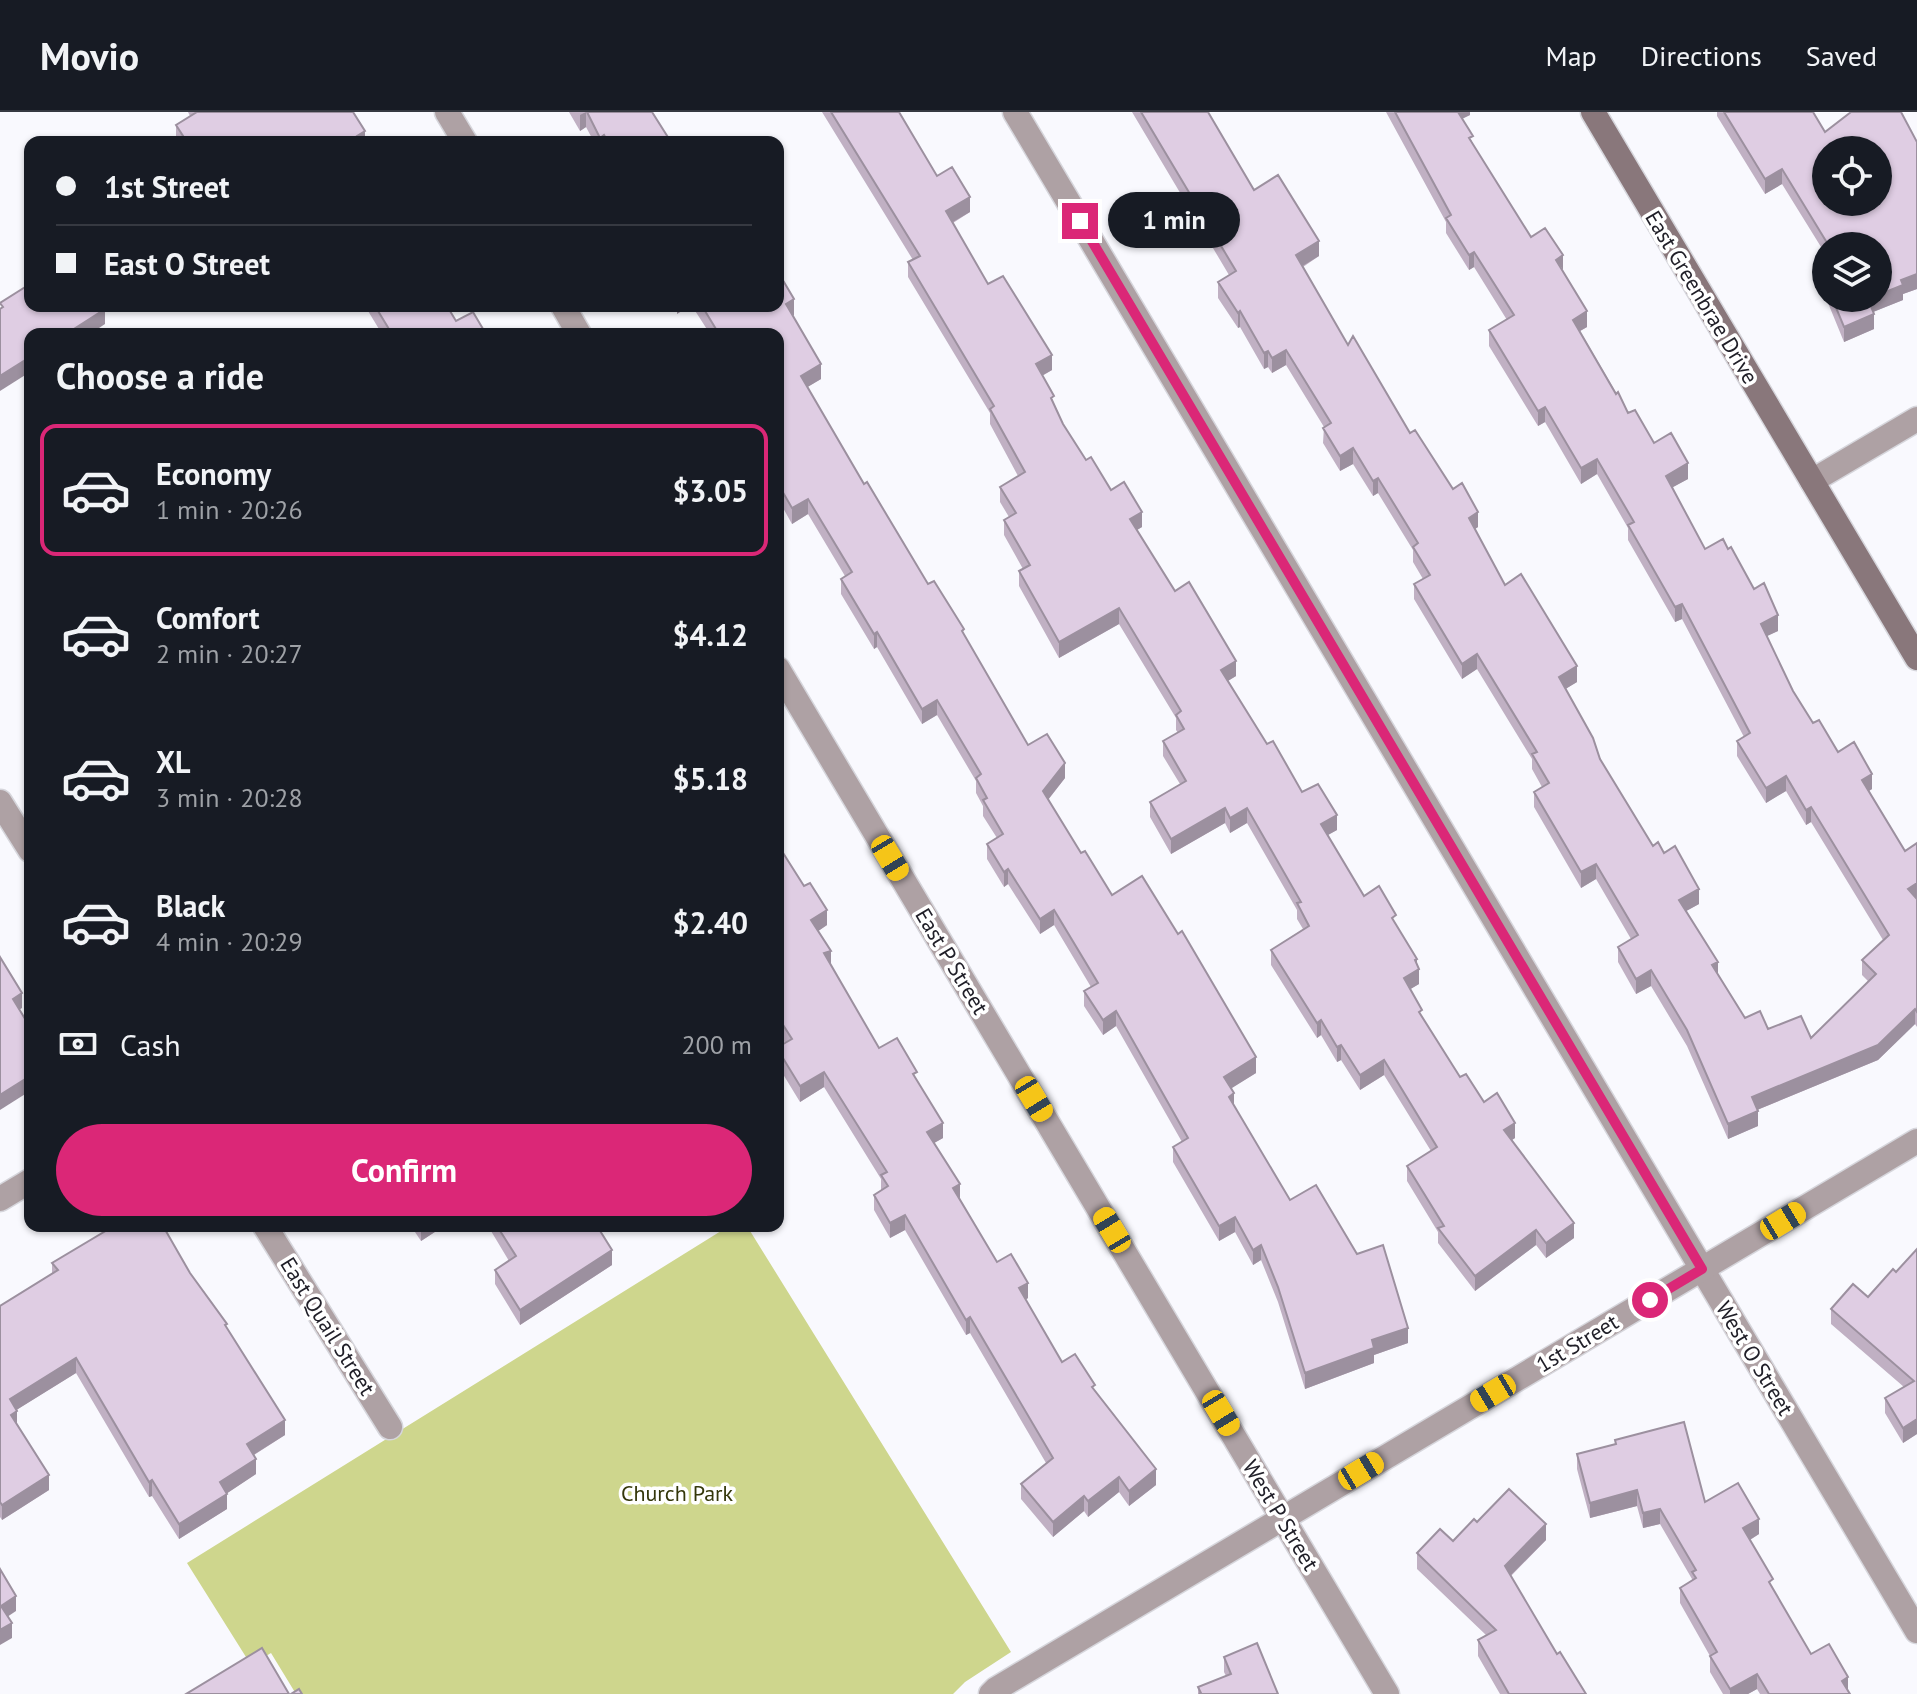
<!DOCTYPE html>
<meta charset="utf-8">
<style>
body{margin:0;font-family:"PT Sans",sans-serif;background:#20242c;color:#f1f3f6;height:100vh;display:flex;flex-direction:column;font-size:30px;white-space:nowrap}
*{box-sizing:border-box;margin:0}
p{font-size:26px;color:#9ea1a6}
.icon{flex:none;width:44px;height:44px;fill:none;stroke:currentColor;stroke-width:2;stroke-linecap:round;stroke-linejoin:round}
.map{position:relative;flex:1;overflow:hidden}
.sheet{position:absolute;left:24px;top:216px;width:760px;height:904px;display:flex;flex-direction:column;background:#171b24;border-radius:16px;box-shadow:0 2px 6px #0004}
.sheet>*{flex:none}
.guide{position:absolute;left:24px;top:24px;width:760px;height:176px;border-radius:16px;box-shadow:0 2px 6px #0004;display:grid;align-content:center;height:176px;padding:0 32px;background:#171b24}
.controls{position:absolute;left:1812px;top:24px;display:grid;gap:16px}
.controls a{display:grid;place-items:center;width:80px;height:80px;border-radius:50%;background:#171b24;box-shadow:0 2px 6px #0004;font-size:40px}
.end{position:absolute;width:36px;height:36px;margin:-18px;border:10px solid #db2777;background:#fff;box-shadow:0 0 0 4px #fff}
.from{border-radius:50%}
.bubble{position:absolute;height:56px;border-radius:28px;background:#171b24;box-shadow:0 2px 6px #0004;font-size:26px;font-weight:700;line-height:56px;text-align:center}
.car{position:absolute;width:24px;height:48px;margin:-24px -12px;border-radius:10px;box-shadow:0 0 6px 2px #0007;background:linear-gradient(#f5c518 24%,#345 0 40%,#f5c518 0 76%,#345 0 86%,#f5c518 0)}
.guide b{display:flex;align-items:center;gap:28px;height:76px;font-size:30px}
.guide b+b{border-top:2px solid #363941}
.guide i{width:20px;height:20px;background:#f1f3f6}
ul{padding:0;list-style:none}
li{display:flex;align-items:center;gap:24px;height:132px;margin:0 16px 12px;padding:0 16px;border:4px solid transparent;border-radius:16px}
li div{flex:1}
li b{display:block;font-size:30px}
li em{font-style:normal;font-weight:700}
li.current{border-color:#db2777}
li>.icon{width:72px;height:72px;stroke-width:1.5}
h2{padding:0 32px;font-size:36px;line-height:96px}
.pay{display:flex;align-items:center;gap:20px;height:88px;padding:0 32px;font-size:30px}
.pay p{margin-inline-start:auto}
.action{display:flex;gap:16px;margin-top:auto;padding:16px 32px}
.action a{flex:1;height:92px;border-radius:48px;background:#db2777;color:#fff;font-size:32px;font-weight:700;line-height:92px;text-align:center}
header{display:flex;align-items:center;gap:48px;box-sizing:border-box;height:112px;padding:0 40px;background:#171b24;border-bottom:2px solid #363941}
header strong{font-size:38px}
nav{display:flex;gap:44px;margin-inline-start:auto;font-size:28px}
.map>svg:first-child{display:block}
</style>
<header>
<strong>Movio</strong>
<nav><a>Map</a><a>Directions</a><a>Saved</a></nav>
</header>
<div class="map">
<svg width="1917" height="1582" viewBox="0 0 1917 1582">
<rect width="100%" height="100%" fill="#f9f9fe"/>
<path fill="#ced68d" d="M729,1114H747L1011,1540L965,1570L953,1582H296L271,1541L251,1553L187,1451Z"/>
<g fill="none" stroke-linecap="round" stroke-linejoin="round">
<g stroke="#d6d6dc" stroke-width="27">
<g id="street">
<path d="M447,0L465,30"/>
<path d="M1015,0L1917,1519"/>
<path d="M563,194L579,222"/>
<path d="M1812,369L1917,307"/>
<path d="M778,557L1387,1582"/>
<path d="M0,690L30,738"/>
<path d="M0,1087L30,1069"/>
<path d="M265,1114L390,1315"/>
<path d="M991,1582L996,1577L1917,1029"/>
</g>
</g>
<g stroke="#d6d6dc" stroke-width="27">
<path id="secondary" d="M1593,0L1917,546"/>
</g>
<use href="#street" stroke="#aea1a4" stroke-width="24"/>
<use href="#secondary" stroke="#89777b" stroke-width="24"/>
</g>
<g fill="#c0b0c3">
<path d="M188,0H353L365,30H177L176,28V13L190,4Z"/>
<path d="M569,0H652L671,30H594L586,15L580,19Z"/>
<path d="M822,0H899L937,64L970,100L953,111L988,172L1052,258L1042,264L1063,312L1086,348L1142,415L1137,418L1175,479L1236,564L1228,569L1267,632L1302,680L1337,718L1327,723L1364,784L1396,813L1417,853L1419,872L1410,877L1422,905L1460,965L1515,1026L1512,1028L1574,1126L1546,1146L1536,1133L1475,1179L1438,1131V1120L1407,1069V1054L1431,1039L1384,963L1360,978L1341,948L1337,950L1321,923L1317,926L1271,853V838L1303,817L1297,807V798L1247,711L1230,721L1225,711L1171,742L1150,705V690L1180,672L1163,644V629L1178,621L1176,618V606L1119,512L1059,546L1019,474V459L1023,457L1004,423V408L1009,405L1000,390V375L1018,364L990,312V301L908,165V150L913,148Z"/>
<path d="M1132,0H1208L1254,78L1319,144L1303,155L1348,233L1410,321L1453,377L1478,415L1475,417L1505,473L1577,570L1565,577L1600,647L1653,734L1664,741L1699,792L1686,799L1718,862L1745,906L1768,917L1811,926L1869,870L1862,863V848L1883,828L1811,710L1806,713L1786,679L1766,691L1737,644V629L1744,625L1682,507L1675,510L1628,428V416L1597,362L1581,372L1545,310L1538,314L1489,234V218L1507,208L1474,155L1469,158L1446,121V110L1386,0H1470V3L1462,7L1473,32L1531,125L1563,159L1587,215L1580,219L1628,301L1688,367L1672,375L1705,437L1778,519L1766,524L1793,579L1813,611L1872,677L1869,679L1905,739L1917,731V915L1915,912L1878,948L1757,998L1758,1014L1728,1027L1687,934L1651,874L1636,882L1618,850V835L1631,827L1596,767L1581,776L1534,695V680L1542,675L1532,657V647L1477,557L1462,567L1414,487V472L1423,467L1413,450V438L1378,381L1373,384L1353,352L1340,359L1323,331L1324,315L1286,253L1272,261L1268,255L1264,257L1240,215L1238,216L1218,186V170L1229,163Z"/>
<path d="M1717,0H1813L1825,20L1917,30V177L1903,182V188L1873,200L1874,217L1844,230L1826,186H1878V134H1826V186L1816,162V147L1826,143L1782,72L1765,82L1717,4Z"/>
<path d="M365,194H447L456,209L486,222H382Z"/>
<path d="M692,194H778L794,203H793L821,267L807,275L864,372L928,472L964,523L1028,633L1065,666L1048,688L1081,741L1112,783L1256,961L1231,976L1234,994L1290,1088L1408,1231L1374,1243V1251L1305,1277L1278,1190L1261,1148L1253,1153L1235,1120L1219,1129L1173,1050V1035L1182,1030L1116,914L1103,923L1084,894V879L1091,875L1054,813L1040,822L1008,772L1004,775L987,747V732L997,726L983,704V694L976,681V669L937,603L922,612L877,535L874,537L841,482V467L845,464L808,402L792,412L778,387V222H710Z"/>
<path d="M30,557V577L28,574V559Z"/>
<path d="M778,733L827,813L818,819L831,853L879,936L917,969L943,1026L934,1031L960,1088L997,1150L1028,1186L1025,1188L1062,1250L1095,1279L1156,1373L1129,1394L1119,1380L1088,1405L1084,1399L1053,1425L1021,1387V1372L1046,1351L970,1221L966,1223L905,1118L890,1126L874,1098V1083L881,1078V1067L824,975L800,990L778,954V935L785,931L778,920Z"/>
<path d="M411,1114H444L421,1129Z"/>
<path d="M488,1114H597L612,1153L520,1213L495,1172V1158L509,1149Z"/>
<path d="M1917,1137V1322L1903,1331L1885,1301V1286L1904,1275L1831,1212V1197L1868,1185L1896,1160Z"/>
<path d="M52,1151L190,1161L227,1216L285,1323L254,1343L256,1362L227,1381V1397L179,1427L152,1384L149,1385L76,1261L16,1298L17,1312L49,1378L2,1408L0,1405V1194L52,1162Z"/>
<path d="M1615,1328L1705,1390L1759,1422L1750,1428L1773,1477L1811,1542L1848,1578L1850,1582H1760L1757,1577L1748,1582H1723L1710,1560V1544L1680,1491V1476L1692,1469V1467L1660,1412L1643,1416L1637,1394L1590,1406L1577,1357V1342L1615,1333Z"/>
<path d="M1477,1410L1546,1428L1511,1464L1557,1542L1586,1582H1500L1478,1544V1528L1486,1523L1417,1457V1441L1453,1429Z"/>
<path d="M1224,1545L1278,1582H1198V1575L1226,1564L1224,1560Z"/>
</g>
<g fill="#9c909f">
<path d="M586,0V15L580,19V3Z"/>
<path d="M1455,0H1470V3L1455,10Z"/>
<path d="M365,19V30H357V24Z"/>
<path d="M604,23V30H600V26Z"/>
<path d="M1782,57V72L1765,82V67Z"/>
<path d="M970,85V100L946,114V99Z"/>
<path d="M1319,129V144L1296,158V143Z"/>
<path d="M1474,140V155L1469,158V143Z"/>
<path d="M1563,143V158L1556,148Z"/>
<path d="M1917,162V177L1903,182V188L1868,202V187L1878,186V183L1901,168Z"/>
<path d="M794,187V203L786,207V192Z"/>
<path d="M677,194H690L677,202Z"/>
<path d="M105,197V212L90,222H66Z"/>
<path d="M1240,199V215L1238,216V201Z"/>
<path d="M1587,199V215L1573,223V208Z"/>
<path d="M1874,202V217L1844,230V215Z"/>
<path d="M1286,238V253L1272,261V246Z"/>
<path d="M1268,239V255L1264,257V241Z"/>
<path d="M1052,243V258L1036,267V252Z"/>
<path d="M30,245V260L0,279V264Z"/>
<path d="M821,252V267L801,279V264Z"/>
<path d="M1545,295V310L1538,314V299Z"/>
<path d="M1353,336V352L1340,359V344Z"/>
<path d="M1597,347V362L1581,372V356Z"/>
<path d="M1688,351V367L1666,379V364Z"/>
<path d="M1378,366V381L1373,384V369Z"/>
<path d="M808,387V402L792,412V396Z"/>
<path d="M1142,400V415L1130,422V407Z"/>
<path d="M1478,400V415L1469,421V406Z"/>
<path d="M1682,492V507L1675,510V495Z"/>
<path d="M1119,496V512L1059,546V530Z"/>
<path d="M1778,503V519L1761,527V512Z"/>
<path d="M877,520V535L874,537V522Z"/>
<path d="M1477,542V557L1462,567V552Z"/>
<path d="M1236,549V564L1221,573V558Z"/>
<path d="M1577,554V570L1559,581V565Z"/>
<path d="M937,588V603L922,612V597Z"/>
<path d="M1065,651V666L1043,694V679Z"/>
<path d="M1872,662V677L1862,683V668Z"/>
<path d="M1786,664V679L1766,691V676Z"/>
<path d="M1811,695V710L1806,713V698Z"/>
<path d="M1225,696V711L1171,742V727Z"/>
<path d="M1247,696V711L1230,721V706Z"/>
<path d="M1337,703V718L1321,727V712Z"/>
<path d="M1596,752V767L1581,776V760Z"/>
<path d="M1008,757V772L1004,775V760Z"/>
<path d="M1917,771V787L1908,777Z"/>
<path d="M1699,777V792L1679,803V788Z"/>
<path d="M827,798V813L811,824V808Z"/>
<path d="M1054,798V813L1040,822V807Z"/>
<path d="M831,839V854L824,841Z"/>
<path d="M1417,847V858L1419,857V872L1404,881V866L1415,848Z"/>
<path d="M1718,850V865L1712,853Z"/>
<path d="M1651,858V874L1636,882V867Z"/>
<path d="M22,881V896L13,902V887Z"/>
<path d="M1915,897V912L1878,948L1752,1000V985Z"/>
<path d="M1116,899V914L1103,923V908Z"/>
<path d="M1321,908V923L1317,926V911Z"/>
<path d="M1341,933V948L1337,950V935Z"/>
<path d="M1256,945V961L1224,981V965Z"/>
<path d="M1384,948V963L1360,978V963Z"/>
<path d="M824,960V975L800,990V974Z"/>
<path d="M30,964V979L0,998V983Z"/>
<path d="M1234,981V997L1229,985Z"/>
<path d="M1758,999V1014L1728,1027V1012Z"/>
<path d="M943,1011V1026L927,1035V1020Z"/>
<path d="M1515,1011V1026L1504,1033V1018Z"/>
<path d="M960,1072V1087L953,1076Z"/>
<path d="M905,1103V1118L890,1126V1111Z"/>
<path d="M1235,1105V1120L1219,1129V1114Z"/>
<path d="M1574,1111V1126L1546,1146V1131Z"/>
<path d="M421,1114H444L421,1129Z"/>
<path d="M1536,1118V1133L1475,1179V1164Z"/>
<path d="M1261,1133V1148L1253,1153V1138Z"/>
<path d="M612,1138V1153L520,1213V1198Z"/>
<path d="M1028,1171V1186L1019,1192V1176Z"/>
<path d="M970,1205V1221L966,1223V1208Z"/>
<path d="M1408,1216V1231L1374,1243V1251L1305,1277V1261L1372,1228Z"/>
<path d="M76,1246V1261L10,1302V1287Z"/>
<path d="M17,1299V1314L11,1303Z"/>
<path d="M1917,1307V1322L1903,1331V1316Z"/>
<path d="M285,1308V1323L247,1347V1332Z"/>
<path d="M256,1347V1362L220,1386V1370Z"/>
<path d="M1156,1357V1373L1129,1394V1379Z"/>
<path d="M49,1363V1378L2,1408V1393Z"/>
<path d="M1119,1365V1380L1088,1405V1389Z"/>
<path d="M152,1368V1384L149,1385V1370Z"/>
<path d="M1637,1378V1394L1590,1406V1391Z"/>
<path d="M227,1382V1397L179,1427V1412Z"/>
<path d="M1084,1384V1399L1053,1425V1410Z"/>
<path d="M1660,1397V1412L1643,1416V1401Z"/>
<path d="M1759,1407V1422L1743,1432V1416Z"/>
<path d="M1546,1412V1428L1505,1469V1454Z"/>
<path d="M16,1484V1499L1,1509V1494Z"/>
<path d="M12,1511V1526L0,1533V1518Z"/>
<path d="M1757,1562V1577L1748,1582H1730V1577Z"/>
<path d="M1848,1565V1580L1842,1569Z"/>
</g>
<g fill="#dfcde3" stroke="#9c909f" stroke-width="2" fill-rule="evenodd">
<path d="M197,0H353L365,19L357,24L361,30H187L176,13Z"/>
<path d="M587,0H652L671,30H608L604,23L600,26Z"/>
<path d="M831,0H899L937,64L952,55L970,85L946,99L988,172L1003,164L1052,243L1036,252L1054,284L1051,286L1063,312L1086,348L1091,345L1111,378L1124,370L1142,400L1130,407L1175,479L1189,470L1236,549L1221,558L1267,632L1273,629L1302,680L1318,672L1337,703L1321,712L1364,784L1379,774L1396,803L1392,806L1417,847L1415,848L1419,857L1404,866L1422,898L1419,900L1460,965L1466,962L1484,990L1497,981L1515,1011L1504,1018L1574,1111L1546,1131L1536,1118L1475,1164L1438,1116L1444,1114L1407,1054L1437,1035L1384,948L1360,963L1341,933L1337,935L1321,908L1317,911L1271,838L1309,814L1297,791L1301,790L1247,696L1230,706L1225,696L1171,727L1150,690L1186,669L1163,629L1184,617L1176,603L1181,599L1119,496L1059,530L1019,459L1030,453L1004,408L1016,401L1000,375L1025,360L990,297L994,294L908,150L920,144Z"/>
<path d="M1141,0H1208L1254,78L1278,63L1319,129L1296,143L1348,233L1353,224L1410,321L1415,318L1453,377L1462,371L1478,400L1469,406L1505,473L1521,462L1577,554L1559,565L1593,626L1600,647L1653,734L1658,730L1664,741L1675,734L1699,777L1679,788L1718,850L1712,853L1745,906L1760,899L1768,917L1801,904L1811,926L1876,862L1862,848L1889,823L1811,695L1806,698L1786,664L1766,676L1737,629L1750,621L1682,492L1675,495L1628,413L1634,410L1597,347L1581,356L1545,295L1538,299L1489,218L1514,203L1474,140L1469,143L1446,106L1451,103L1395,0H1458L1473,24L1469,26L1531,125L1545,116L1563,143L1556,148L1587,199L1573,208L1616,282L1618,280L1628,301L1635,298L1654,331L1671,321L1688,351L1666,364L1705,437L1723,427L1728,437L1731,435L1754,477L1764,471L1778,503L1761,512L1793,579L1813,611L1819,608L1838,640L1854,630L1872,662L1862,668L1905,739L1917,731V771L1908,777L1917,787V900L1915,897L1878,933L1752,985L1758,999L1728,1012L1687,918L1651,858L1636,867L1618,835L1638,823L1596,752L1581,760L1534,680L1549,671L1532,642L1537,640L1477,542L1462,552L1414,472L1430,463L1413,435L1418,431L1378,366L1373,369L1353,336L1340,344L1323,316L1331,311L1286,238L1272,246L1268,239L1264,241L1240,199L1238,201L1218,170L1236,159Z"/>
<path d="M1724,0H1813L1825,20L1851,0H1901L1917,30V162L1901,168L1903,173L1878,183V134H1829L1782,57L1765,67ZM1826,38H1878V90H1826Z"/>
<path d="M1826,143V171L1816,147Z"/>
<path d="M778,160L794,187L786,192L821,252L801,264L864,372L867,370L928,472L934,469L964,517L962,519L1028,633L1047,622L1065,651L1043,679L1081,741L1085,739L1112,783L1142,764L1178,822L1182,819L1256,945L1224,965L1234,981L1229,985L1290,1088L1316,1073L1357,1142L1383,1133L1408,1216L1372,1228L1374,1236L1305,1261L1278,1175L1261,1133L1253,1138L1235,1105L1219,1114L1173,1035L1188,1026L1116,899L1103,908L1084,879L1098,871L1054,798L1040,807L1008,757L1004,760L987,732L1003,722L983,688L987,686L976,666L981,662L937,588L922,597L877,520L874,522L841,467L852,460L808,387L792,396L778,372V222H719L702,194H778Z"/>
<path d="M30,172V194H102L105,197L66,222H30V245L0,264V197L3,195L0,191Z"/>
<path d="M1832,186H1870L1868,187L1874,202L1844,215Z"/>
<path d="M375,194H447L456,209L473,200L486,222H392Z"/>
<path d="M778,733L804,774L810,771L827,798L811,808L831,839L824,841L879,936L897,926L917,960L913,962L943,1011L927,1020L960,1072L953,1076L997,1150L1011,1142L1028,1171L1019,1176L1062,1250L1075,1242L1095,1273L1092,1275L1156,1357L1129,1379L1119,1365L1088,1389L1084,1384L1053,1410L1021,1372L1053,1346L970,1205L966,1208L905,1103L890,1111L874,1083L888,1074L881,1063L887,1060L824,960L800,974L778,938V935L792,927L778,905Z"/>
<path d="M0,845L22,881L13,887L30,915V964L0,983Z"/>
<path d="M114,1114H163L190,1161L227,1212L225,1213L285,1308L247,1332L256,1347L220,1370L227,1382L179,1412L152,1368L149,1370L76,1246L10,1287L17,1299L11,1303L49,1363L2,1393L0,1390V1194L58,1158L52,1151Z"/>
<path d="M497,1114H597L612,1138L520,1198L495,1158L516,1144Z"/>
<path d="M1917,1137V1307L1903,1316L1885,1286L1914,1269L1831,1197L1853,1172L1868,1185L1893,1157L1896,1160Z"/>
<path d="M1684,1310L1705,1390L1738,1371L1759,1407L1743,1416L1773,1467L1769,1470L1811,1542L1829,1532L1848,1565L1842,1569L1850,1582H1769L1757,1562L1730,1577L1710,1544L1717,1540L1680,1476L1696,1466L1692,1460L1696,1458L1660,1397L1643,1401L1637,1378L1590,1391L1577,1342L1616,1332L1615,1328Z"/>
<path d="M1509,1377L1546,1412L1505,1454L1557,1542L1560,1540L1586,1582H1509L1478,1528L1496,1518L1417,1441L1440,1417L1453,1429L1474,1407L1477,1410Z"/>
<path d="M0,1457L16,1484L1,1494L12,1511L0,1518Z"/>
<path d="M1257,1531L1278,1582H1199L1201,1581L1198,1575L1231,1562L1224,1545Z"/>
<path d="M262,1536L289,1582H186Z"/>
<path d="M299,1577L302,1582H291Z"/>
</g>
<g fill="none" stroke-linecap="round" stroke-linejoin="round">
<path stroke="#db2777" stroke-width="10" d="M1080,109L1702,1157L1650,1188"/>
</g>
<g text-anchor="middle" stroke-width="7" stroke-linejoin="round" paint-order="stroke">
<g font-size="22" fill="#212029" stroke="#fff">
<text transform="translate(1702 185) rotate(59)" y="8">East Greenbrae Drive</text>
<text transform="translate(952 849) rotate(59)" y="8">East P Street</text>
<text transform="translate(328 1214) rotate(58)" y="8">East Quail Street</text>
<text transform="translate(1577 1231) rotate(-31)" y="8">1st Street</text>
<text transform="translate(1755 1246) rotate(59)" y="8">West O Street</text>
<text transform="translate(1281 1403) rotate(59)" y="8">West P Street</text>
</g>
<g font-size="22" fill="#34370a" stroke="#fff">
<text x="677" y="1389">Church Park</text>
</g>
</g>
</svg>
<div class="controls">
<a><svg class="icon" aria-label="locate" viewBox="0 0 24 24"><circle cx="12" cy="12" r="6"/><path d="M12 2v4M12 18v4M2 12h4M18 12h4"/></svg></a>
<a><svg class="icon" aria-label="layers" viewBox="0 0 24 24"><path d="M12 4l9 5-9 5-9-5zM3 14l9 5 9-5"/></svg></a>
</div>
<i class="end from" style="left:1650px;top:1188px"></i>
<i class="end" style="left:1080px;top:109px"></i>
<div class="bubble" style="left:1108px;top:80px;width:132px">1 min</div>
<i class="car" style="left:890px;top:746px;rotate:149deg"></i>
<i class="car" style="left:1034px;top:987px;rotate:149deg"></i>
<i class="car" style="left:1783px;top:1109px;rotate:59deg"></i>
<i class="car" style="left:1112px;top:1118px;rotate:329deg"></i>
<i class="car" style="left:1493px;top:1281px;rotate:239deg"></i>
<i class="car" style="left:1221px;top:1301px;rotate:149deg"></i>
<i class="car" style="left:1361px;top:1359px;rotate:59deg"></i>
<div class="guide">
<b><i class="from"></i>1st Street</b>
<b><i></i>East O Street</b>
</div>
<section class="sheet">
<h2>Choose a ride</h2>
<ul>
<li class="current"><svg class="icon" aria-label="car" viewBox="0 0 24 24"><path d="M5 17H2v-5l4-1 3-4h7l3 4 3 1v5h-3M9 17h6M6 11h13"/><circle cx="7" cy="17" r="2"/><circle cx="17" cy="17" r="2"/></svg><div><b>Economy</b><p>1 min · 20:26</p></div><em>$3.05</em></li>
<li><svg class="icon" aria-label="car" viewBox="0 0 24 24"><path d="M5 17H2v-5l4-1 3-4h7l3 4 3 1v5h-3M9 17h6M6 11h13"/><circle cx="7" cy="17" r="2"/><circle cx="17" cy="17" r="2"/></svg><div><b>Comfort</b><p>2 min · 20:27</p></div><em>$4.12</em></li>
<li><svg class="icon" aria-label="car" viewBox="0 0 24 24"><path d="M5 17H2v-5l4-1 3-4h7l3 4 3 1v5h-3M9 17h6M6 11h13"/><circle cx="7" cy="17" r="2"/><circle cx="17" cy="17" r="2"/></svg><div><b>XL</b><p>3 min · 20:28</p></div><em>$5.18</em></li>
<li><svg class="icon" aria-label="car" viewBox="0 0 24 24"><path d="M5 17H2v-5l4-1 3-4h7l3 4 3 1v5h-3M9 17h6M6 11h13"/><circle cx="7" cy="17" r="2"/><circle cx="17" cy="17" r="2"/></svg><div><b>Black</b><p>4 min · 20:29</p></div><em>$2.40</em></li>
</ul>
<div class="pay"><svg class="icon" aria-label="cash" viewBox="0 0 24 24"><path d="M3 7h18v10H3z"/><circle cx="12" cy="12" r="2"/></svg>Cash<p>200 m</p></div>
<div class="action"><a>Confirm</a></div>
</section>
</div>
